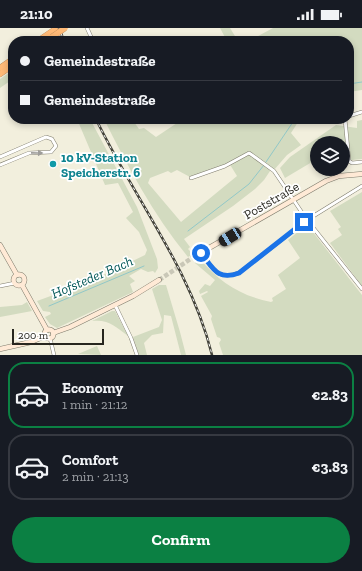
<!DOCTYPE html>
<meta charset="utf-8">
<style>
body{margin:0;font-family:"Zilla Slab",serif;background:#20242c;color:#f1f3f6;height:100vh;display:flex;flex-direction:column;font-size:15px;white-space:nowrap}
*{box-sizing:border-box;margin:0}
p{font-size:13px;color:#9ea1a6}
.icon{flex:none;width:22px;height:22px;fill:none;stroke:currentColor;stroke-width:2;stroke-linecap:round;stroke-linejoin:round}
.map{position:relative;height:327px;overflow:hidden}
.sheet{display:flex;flex-direction:column;background:#171b24;flex:1}
.sheet>*{flex:none}
.guide{position:absolute;left:8px;top:8px;width:346px;height:88px;border-radius:16px;box-shadow:0 2px 6px #0003;display:grid;align-content:center;height:88px;padding:0 12px;background:#171b24}
.buttons{position:absolute;left:310px;top:108px;display:grid;gap:8px}
.buttons a{display:grid;place-items:center;width:40px;height:40px;border-radius:50%;background:#171b24;box-shadow:0 2px 6px #0003;font-size:20px}
.scale{position:absolute;left:12px;bottom:10px;width:92px;box-sizing:border-box;padding-left:4px;border:2px solid #27261f;border-top:0;font-size:11px;line-height:14px;white-space:nowrap;color:#27261f;-webkit-text-stroke:3px #fff;paint-order:stroke}
.end{position:absolute;width:18px;height:18px;margin:-9px;border:5px solid #1a73e8;background:#fff;box-shadow:0 0 0 2px #fff}
.from{border-radius:50%}
.car{position:absolute;width:12px;height:24px;margin:-12px -6px;border-radius:5px;box-shadow:0 0 3px 1px #0007;background:linear-gradient(#222 24%,#8ab4d8 0 40%,#222 0 76%,#8ab4d8 0 86%,#222 0)}
.guide b{display:flex;align-items:center;gap:14px;height:38px;font-size:15px}
.guide b+b{border-top:1px solid #363941}
.guide i{width:10px;height:10px;background:#f1f3f6}
ul{padding:7px 0 0;list-style:none}
li{display:flex;align-items:center;gap:12px;height:66px;margin:0 8px 6px;padding:0 4px;border:2px solid #363941;border-radius:16px}
li div{flex:1}
li b{display:block;font-size:15px}
li em{font-style:normal;font-weight:700}
li.on{border-color:#0b8043}
li>.icon{width:36px;height:36px;stroke-width:1.5}
.action{display:flex;gap:8px;margin-top:auto;padding:8px 12px}
.action a{flex:1;height:46px;border-radius:24px;background:#0b8043;color:#fff;font-size:16px;font-weight:700;line-height:46px;text-align:center}
.status{display:flex;justify-content:space-between;align-items:center;height:28px;padding:0 20px;background:#171b24;direction:ltr}
.status svg{height:11px;fill:currentColor}
.map>svg:first-child{display:block}
</style>
<div class="status"><b>21:10</b><svg viewBox="0 0 49 12"><path d="M0 12V9h3v3zM5 12V6h3v6zM10 12V3h3v9zM15 12V0h3v12zM26 1h20v11H26zM47 4h2v5h-2z"/></svg></div>
<div class="map">
<svg width="362" height="327" viewBox="0 0 362 327">
<rect width="100%" height="100%" fill="#f2efdd"/>
<g fill="#d3dbc0" fill-rule="evenodd">
<path d="M220,0H230L238,13H227Z"/>
<path d="M273,0H362V62L349,64V13H249Z"/>
<path d="M13,42V51L0,60V51Z"/>
<path d="M77,91H90L137,179L157,231L158,240L155,245L153,243L148,244L141,241L129,248L135,253L130,256L133,264L57,300L50,296L45,289L51,286L50,284L43,283L37,273L89,254L145,227L147,222L139,204L126,190L133,184L118,155L105,157Z"/>
<path d="M104,91H132L139,101L144,100L156,109L183,91H300L291,105L301,117L287,127L274,142L272,140L264,152L255,161L233,178L184,211L190,219L188,221L193,226L188,229C154,188 128,139 104,91ZM229,135L237,148L181,194L148,155L150,150L168,143L171,145L177,142L190,149Z"/>
<path d="M362,92V131L343,133V115H317V131L285,150L280,140L290,129L336,97L357,100V93Z"/>
<path d="M362,164V258L330,215L342,207L338,201L341,199L330,183Z"/>
<path d="M305,198L309,199L362,267V327H223L219,315L221,312L220,310L217,309L211,291L212,288L201,268L208,264L207,263L200,266L199,263L205,256L210,258L215,252L195,235L196,232L200,231C219,254 241,268 271,274L273,273L272,270L286,261L278,247L300,230L288,212Z"/>
<path d="M159,257H166L180,304L186,327H181L171,288L164,287L163,305L152,307L144,315L147,327H139L133,309L159,299L162,292L152,261Z"/>
<path d="M27,274L32,283L0,289V279L22,277Z"/>
<path d="M112,283H115L128,308C116,299 109,291 92,293Z"/>
<path d="M97,318L101,327L78,326Z"/>
</g>
<g fill="none" stroke-linecap="round" stroke-linejoin="round">
<g stroke="#91c8c8" stroke-width="1">
<path d="M349,56L362,54"/>
<path d="M266,134L295,91"/>
<path d="M188,203L249,156L264,137"/>
<path d="M49,278L144,238"/>
</g>
<path stroke="#c9c7b7" stroke-width="4.5" stroke-dasharray="4.5 2" stroke-linecap="butt" d="M159,252L195,228"/>
<g stroke="#7e7b6c" stroke-width="4">
<g id="street">
<path d="M87,0L93,13"/>
<path d="M349,88L362,84"/>
<path d="M345,91L349,133L352,135L362,134"/>
<path d="M0,129L46,109L52,111L56,118L51,124L29,125L0,137"/>
<path d="M191,150L225,138L249,125L252,127L274,143L307,192L362,261"/>
<path d="M201,225C213,240 217,253 239,245L307,192L362,158"/>
<path d="M0,258L15,255"/>
<path d="M115,277L131,310L137,327"/>
<path d="M50,310L54,327"/>
</g>
</g>
<g stroke="#7e7b6c" stroke-width="5.5">
<g id="secondary">
<path d="M0,217L17,247"/>
<path d="M195,228L326,153L339,148L362,146"/>
<circle cx="19" cy="252" r="5.5"/>
<path d="M22,257L47,302"/>
<circle cx="49" cy="306" r="4.5"/>
<path d="M53,305L70,299L133,268L159,252"/>
<path d="M0,321L31,314L45,308"/>
</g>
</g>
<g stroke="#b38658" stroke-width="6">
<g id="highway">
<path d="M38,13L57,0"/>
<path d="M0,40L13,31"/>
<path d="M0,46L13,37"/>
</g>
</g>
<use href="#street" stroke="#fff" stroke-width="3"/>
<use href="#secondary" stroke="#ffead6" stroke-width="4.5"/>
<use href="#highway" stroke="#ffba77" stroke-width="5.5"/>
<g stroke="#434239" stroke-width="2.5">
<g id="rail">
<path d="M59,0L64,13"/>
<path d="M96,91C134,170 191,241 212,327"/>
</g>
</g>
<use href="#rail" stroke="#fff" stroke-width="1" stroke-dasharray="3" stroke-linecap="butt"/>
<g stroke="#b38658" stroke-width="6" stroke-linecap="butt">
<path id="highway-bridge" d="M52,9L65,0"/>
</g>
<use href="#highway-bridge" stroke="#ffba77" stroke-width="5.5"/>
</g>
<defs><path id="oneway-solid" d="M-6-.8H1V-3.2L6.5 0L1 3.2V.8H-6Z"/></defs>
<use fill="#9e9d9a" href="#oneway-solid" transform="translate(37 125) rotate(1)"/>
<g fill="none" stroke-linecap="round" stroke-linejoin="round">
<path stroke="#1a73e8" stroke-width="5" d="M201,225C213,240 217,253 239,245L304,194"/>
</g>
<circle fill="#0f9aa8" stroke="#fff" stroke-width="1.5" cx="53" cy="136" r="4"/>
<g text-anchor="middle" stroke-width="3.5" stroke-linejoin="round" paint-order="stroke">
<g font-size="13" font-weight="bold" fill="#0d838f" stroke="#fff" text-anchor="start">
<text x="61" y="134">10 kV-Station<tspan x="61" dy="15">Speicherstr. 6</tspan></text>
</g>
<g font-size="13" fill="#27261f" stroke="#fff">
<text transform="translate(271 172) rotate(-30)" y="5">Poststraße</text>
</g>
<g font-size="14" font-style="italic" fill="#025757" stroke="#fff">
<text transform="translate(92 249) rotate(-23)" y="5">Hofsteder Bach</text>
</g>
</g>
</svg>
<div class="buttons">
<a><svg class="icon" aria-label="layers" viewBox="0 0 24 24"><path d="M12 4l9 5-9 5-9-5zM3 14l9 5 9-5"/></svg></a>
</div>
<div class="scale">200 m</div>
<i class="end from" style="left:201px;top:225px"></i>
<i class="end" style="left:304px;top:194px"></i>
<i class="car" style="left:230px;top:209px;rotate:239deg"></i>
<div class="guide">
<b><i class="from"></i>Gemeindestraße</b>
<b><i></i>Gemeindestraße</b>
</div>
</div>
<section class="sheet">
<ul>
<li class="on"><svg class="icon" aria-label="car" viewBox="0 0 24 24"><path d="M5 17H2v-5l4-1 3-4h7l3 4 3 1v5h-3M9 17h6M6 11h13"/><circle cx="7" cy="17" r="2"/><circle cx="17" cy="17" r="2"/></svg><div><b>Economy</b><p>1 min · 21:12</p></div><em>€2.83</em></li>
<li><svg class="icon" aria-label="car" viewBox="0 0 24 24"><path d="M5 17H2v-5l4-1 3-4h7l3 4 3 1v5h-3M9 17h6M6 11h13"/><circle cx="7" cy="17" r="2"/><circle cx="17" cy="17" r="2"/></svg><div><b>Comfort</b><p>2 min · 21:13</p></div><em>€3.83</em></li>
</ul>
<div class="action"><a>Confirm</a></div>
</section>
